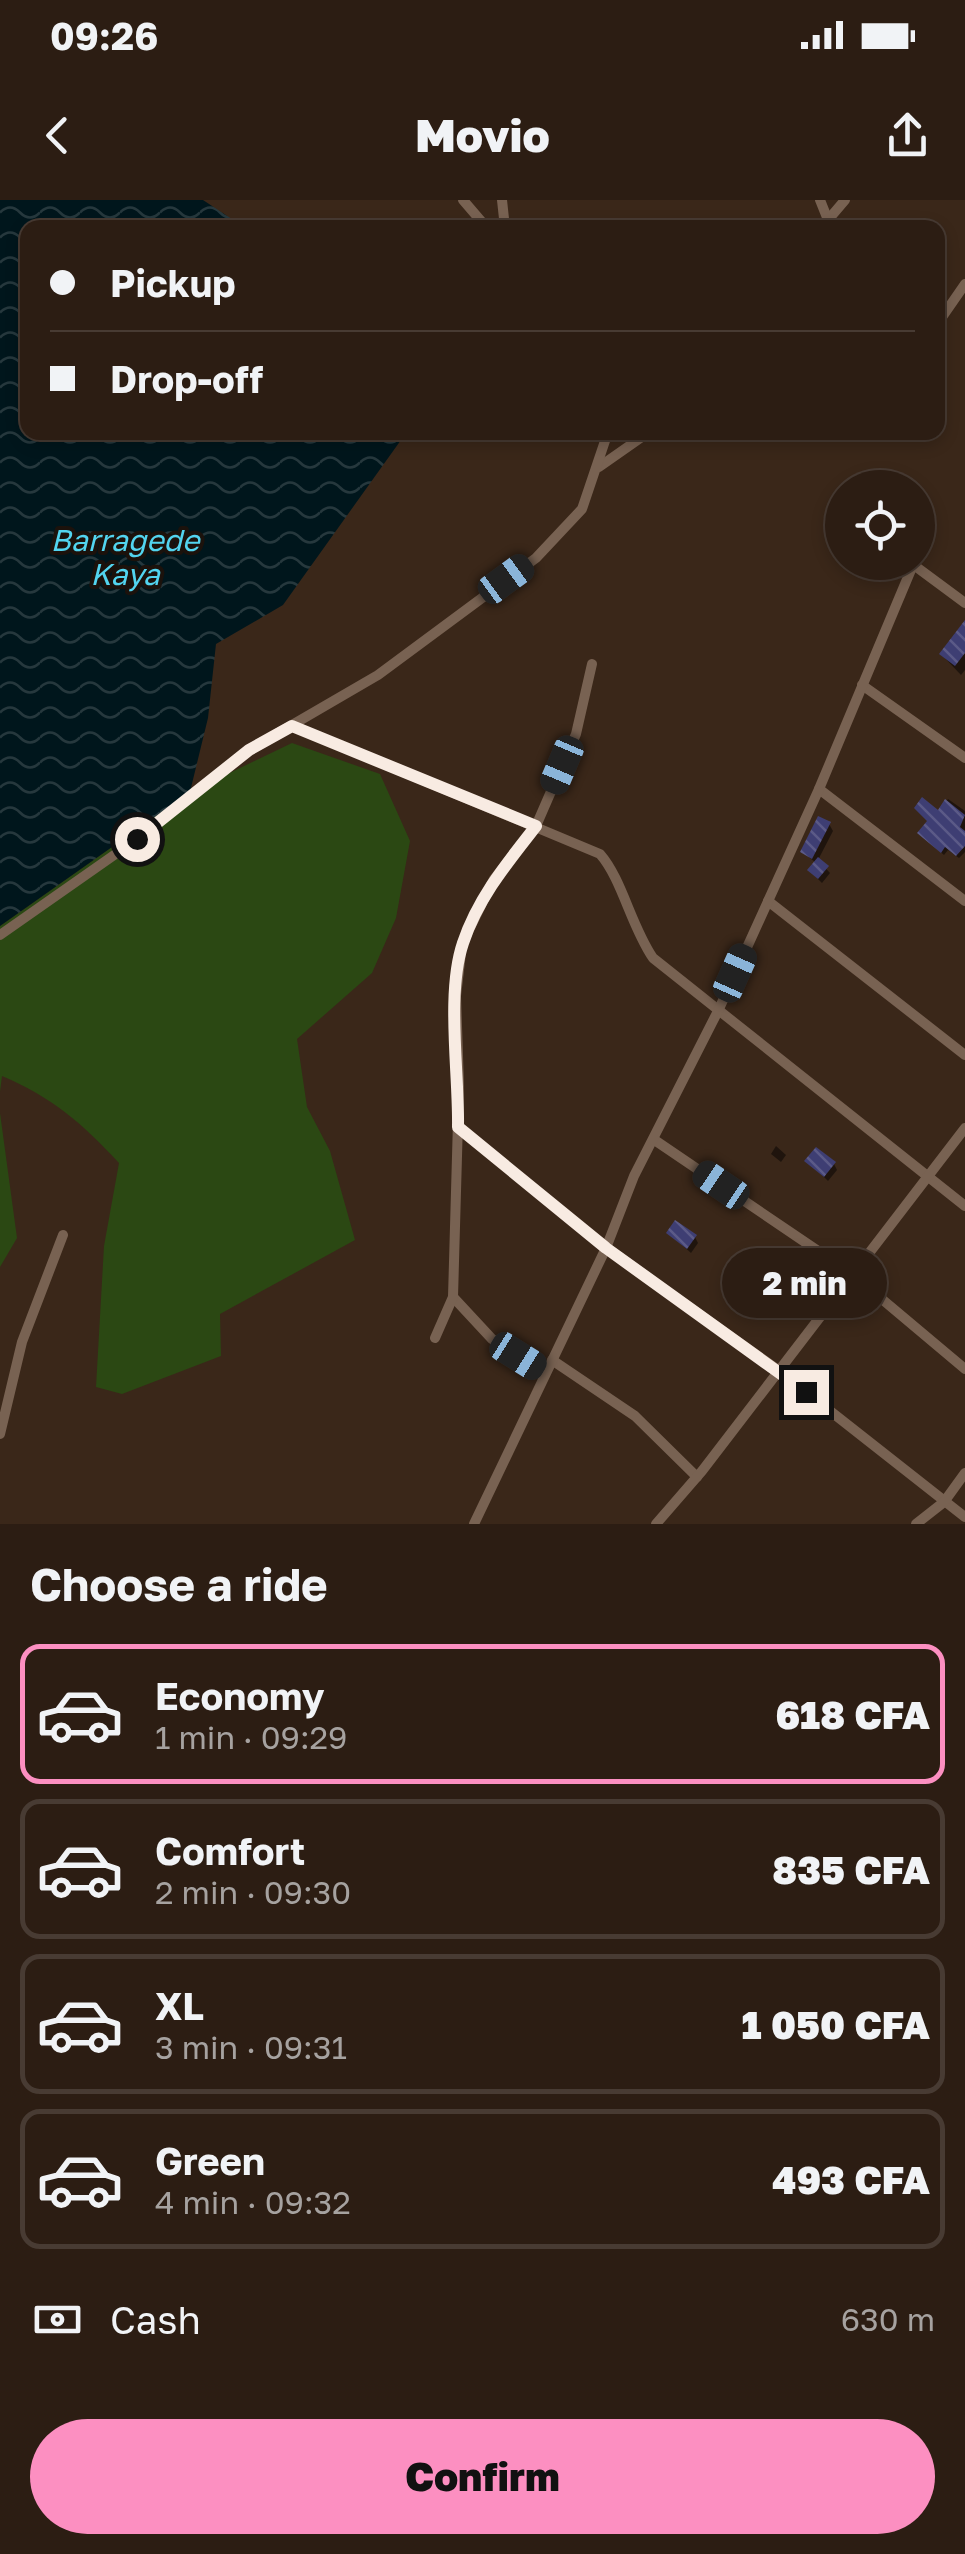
<!DOCTYPE html>
<meta charset="utf-8">
<style>
body{margin:0;font-family:"Golos Text",sans-serif;background:#34261c;color:#f1f3f6;height:100vh;display:flex;flex-direction:column;font-size:38px;white-space:nowrap}
*{box-sizing:border-box;margin:0}
p{font-size:32px;color:#a6a2a0}
.icon{flex:none;width:55px;height:55px;fill:none;stroke:currentColor;stroke-width:2;stroke-linecap:round;stroke-linejoin:round}
.map{position:relative;height:1324px;overflow:hidden}
.panel{display:flex;flex-direction:column;background:#2c1d13;flex:1}
.panel>*{flex:none}
.top-card{position:absolute;left:20px;top:20px;width:925px;height:220px;border-radius:20px;box-shadow:0 5px 15px #0003,0 0 0 2px #483b33;display:grid;align-content:center;height:220px;padding:0 30px;background:#2c1d13}
.controls{position:absolute;left:825px;top:270px;display:grid;gap:20px}
.controls a{display:grid;place-items:center;width:110px;height:110px;border-radius:50%;background:#2c1d13;box-shadow:0 5px 15px #0003,0 0 0 2px #483b33;font-size:50px}
.end{position:absolute;width:45px;height:45px;margin:-22px;border:12px solid #f8ebe2;background:#111;box-shadow:0 0 0 5px #111}
.from{border-radius:50%}
.bubble{position:absolute;height:70px;border-radius:35px;background:#2c1d13;box-shadow:0 5px 15px #0003,0 0 0 2px #483b33;font-size:32px;font-weight:800;line-height:70px;text-align:center}
.car{position:absolute;width:30px;height:60px;margin:-30px -15px;border-radius:12px;box-shadow:0 0 8px 2px #0007;background:linear-gradient(#222 24%,#8ab4d8 0 40%,#222 0 76%,#8ab4d8 0 86%,#222 0)}
.top-card b{display:flex;align-items:center;gap:35px;height:95px;font-size:38px}
.top-card b+b{border-top:2px solid #483b33}
.top-card i{width:25px;height:25px;background:#f1f3f6}
ul{padding:0;list-style:none}
li{display:flex;align-items:center;gap:30px;height:140px;margin:0 20px 15px;padding:0 10px;border:5px solid #483b33;border-radius:20px}
li div{flex:1}
li b{display:block;font-size:38px}
li em{font-style:normal;font-weight:800}
li.on{border-color:#fc8fc1}
li>.icon{width:90px;height:90px;stroke-width:1.5}
h2{padding:0 30px;font-size:45px;line-height:120px}
.pay{display:flex;align-items:center;gap:25px;height:110px;padding:0 30px;font-size:38px}
.pay p{margin-inline-start:auto}
.cta{display:flex;gap:20px;margin-top:auto;padding:20px 30px}
.cta a{flex:1;height:115px;border-radius:60px;background:#fc8fc1;color:#111;font-size:40px;font-weight:800;line-height:115px;text-align:center}
.status{display:flex;justify-content:space-between;align-items:center;height:70px;padding:0 50px;background:#2c1d13;direction:ltr}
.status svg{height:28px;fill:currentColor}
header{display:flex;justify-content:space-between;align-items:center;height:130px;padding:0 30px;background:#2c1d13;font-size:45px;font-weight:800}
.map>svg:first-child{display:block}
</style>
<div class="status"><b>09:26</b><svg viewBox="0 0 49 12"><path d="M0 12V9h3v3zM5 12V6h3v6zM10 12V3h3v9zM15 12V0h3v12zM26 1h20v11H26zM47 4h2v5h-2z"/></svg></div>
<header><svg class="icon" aria-label="back" viewBox="0 0 24 24"><path d="M15 5l-7 7 7 7"/></svg>Movio<svg class="icon" aria-label="share" viewBox="0 0 24 24"><path d="M12 15V3M7 8l5-5 5 5M5 13v7h14v-7"/></svg></header>
<div class="map">
<svg width="965" height="1324" viewBox="0 0 965 1324">
<defs>
<pattern id="water-waves" width="16" height="10" patternUnits="userSpaceOnUse" patternTransform="scale(2.5)"><rect width="16" height="10" fill="#00161c"/><path d="M0 5q4-4 8 0t8 0" fill="none" stroke="#26383d"/></pattern>
<pattern id="building-back-hatch" width="6" height="6" patternUnits="userSpaceOnUse" patternTransform="scale(2.5)"><rect width="6" height="6" fill="#3e3e73"/><path d="M-1 5l2 2M0 0l6 6M5-1l2 2" fill="none" stroke="#5b5a87"/></pattern>
</defs>
<rect width="100%" height="100%" fill="#3a2719"/>
<g fill="#2b4813">
<path d="M292,543L380,574L410,641L396,718L372,773L297,839L307,907L330,951L355,1040L220,1114L221,1156L122,1194L96,1187L104,1046L119,963C83,924 52,897 2,876L0,892V726L190,592Z"/>
<path d="M0,913L17,1038L0,1067Z"/>
</g>
<path fill="url(#water-waves)" d="M0,0H203L244,27L28,28V232L406,233L283,405L216,444L208,518L190,592L0,726Z"/>
<g fill="#0007">
<path d="M965,426V470L961,475L942,455Z"/>
<path d="M948,599L965,611V652L959,658L948,650L944,655L920,634Z"/>
<path d="M829,624L833,631L818,660L830,673L822,683L810,671L816,663L803,652Z"/>
<path d="M776,946L786,955L781,962L771,954Z"/>
<path d="M808,961L834,964L837,970L828,981Z"/>
<path d="M669,1033L695,1037L698,1043L691,1053Z"/>
</g>
<g fill="url(#building-back-hatch)">
<path d="M965,420V453L955,466L939,454Z"/>
<path d="M922,597L938,610L945,599L965,615L960,627L965,631V646L956,656L945,647L941,653L917,633L927,621L914,608Z"/>
<path d="M818,616L831,622L812,659L800,652Z"/>
<path d="M818,657L829,666L818,679L807,670Z"/>
<path d="M816,947L836,962L824,977L804,961Z"/>
<path d="M675,1020L697,1035L687,1049L666,1033Z"/>
</g>
<g fill="none" stroke-linecap="round" stroke-linejoin="round">
<g stroke="#786252" stroke-width="10">
<path d="M463,0L487,28"/>
<path d="M502,0L505,28"/>
<path d="M820,0L828,20L824,28"/>
<path d="M828,20L845,0"/>
<path d="M938,123L965,84"/>
<path d="M599,267L649,232"/>
<path d="M911,363L965,403"/>
<path d="M862,485L965,558"/>
<path d="M293,526L600,654C622,679 631,726 653,758L965,1006"/>
<path d="M819,589L965,701"/>
<path d="M768,701L965,855"/>
<path d="M0,735L137,639L249,550L378,475L536,358L582,309L608,232"/>
<path d="M458,927L606,1048L778,1170L965,1317"/>
<path d="M656,941L852,1074L965,1169"/>
<path d="M453,1097L492,1139L545,1173"/>
<path d="M435,1138L453,1097L459,886L456,796L462,744L494,679L536,626L576,534L592,464"/>
<path d="M552,1160L635,1216L697,1277"/>
<path d="M0,1234L22,1142L63,1035"/>
<path d="M474,1324L606,1048L634,976L719,809L819,589L913,365"/>
<path d="M656,1324L702,1271L965,928"/>
<path d="M916,1324L944,1302L965,1273"/>
</g>
</g>
<g fill="none" stroke-linecap="round" stroke-linejoin="round">
<path stroke="#f8ebe2" stroke-width="12" d="M137,639L249,550L292,526L536,626C507,663 478,698 463,743C446,793 459,873 458,927L606,1048L806,1192"/>
</g>
<g text-anchor="middle" stroke-width="8" stroke-linejoin="round" paint-order="stroke">
<g font-size="30" font-style="italic" fill="#52d4ef" stroke="#1b120c">
<text x="125" y="351">Barragede<tspan x="125" dy="34">Kaya</tspan></text>
</g>
</g>
</svg>
<div class="controls">
<a><svg class="icon" aria-label="locate" viewBox="0 0 24 24"><circle cx="12" cy="12" r="6"/><path d="M12 2v4M12 18v4M2 12h4M18 12h4"/></svg></a>
</div>
<i class="end from" style="left:137px;top:639px"></i>
<i class="end" style="left:806px;top:1192px"></i>
<div class="bubble" style="left:722px;top:1048px;width:165px">2 min</div>
<i class="car" style="left:506px;top:379px;rotate:54deg"></i>
<i class="car" style="left:562px;top:565px;rotate:203deg"></i>
<i class="car" style="left:735px;top:773px;rotate:24deg"></i>
<i class="car" style="left:721px;top:985px;rotate:304deg"></i>
<i class="car" style="left:518px;top:1156px;rotate:122deg"></i>
<div class="top-card">
<b><i class="from"></i>Pickup</b>
<b><i></i>Drop-off</b>
</div>
</div>
<section class="panel">
<h2>Choose a ride</h2>
<ul>
<li class="on"><svg class="icon" aria-label="car" viewBox="0 0 24 24"><path d="M5 17H2v-5l4-1 3-4h7l3 4 3 1v5h-3M9 17h6M6 11h13"/><circle cx="7" cy="17" r="2"/><circle cx="17" cy="17" r="2"/></svg><div><b>Economy</b><p>1 min · 09:29</p></div><em>618 CFA</em></li>
<li><svg class="icon" aria-label="car" viewBox="0 0 24 24"><path d="M5 17H2v-5l4-1 3-4h7l3 4 3 1v5h-3M9 17h6M6 11h13"/><circle cx="7" cy="17" r="2"/><circle cx="17" cy="17" r="2"/></svg><div><b>Comfort</b><p>2 min · 09:30</p></div><em>835 CFA</em></li>
<li><svg class="icon" aria-label="car" viewBox="0 0 24 24"><path d="M5 17H2v-5l4-1 3-4h7l3 4 3 1v5h-3M9 17h6M6 11h13"/><circle cx="7" cy="17" r="2"/><circle cx="17" cy="17" r="2"/></svg><div><b>XL</b><p>3 min · 09:31</p></div><em>1 050 CFA</em></li>
<li><svg class="icon" aria-label="car" viewBox="0 0 24 24"><path d="M5 17H2v-5l4-1 3-4h7l3 4 3 1v5h-3M9 17h6M6 11h13"/><circle cx="7" cy="17" r="2"/><circle cx="17" cy="17" r="2"/></svg><div><b>Green</b><p>4 min · 09:32</p></div><em>493 CFA</em></li>
</ul>
<div class="pay"><svg class="icon" aria-label="cash" viewBox="0 0 24 24"><path d="M3 7h18v10H3z"/><circle cx="12" cy="12" r="2"/></svg>Cash<p>630 m</p></div>
<div class="cta"><a>Confirm</a></div>
</section>
